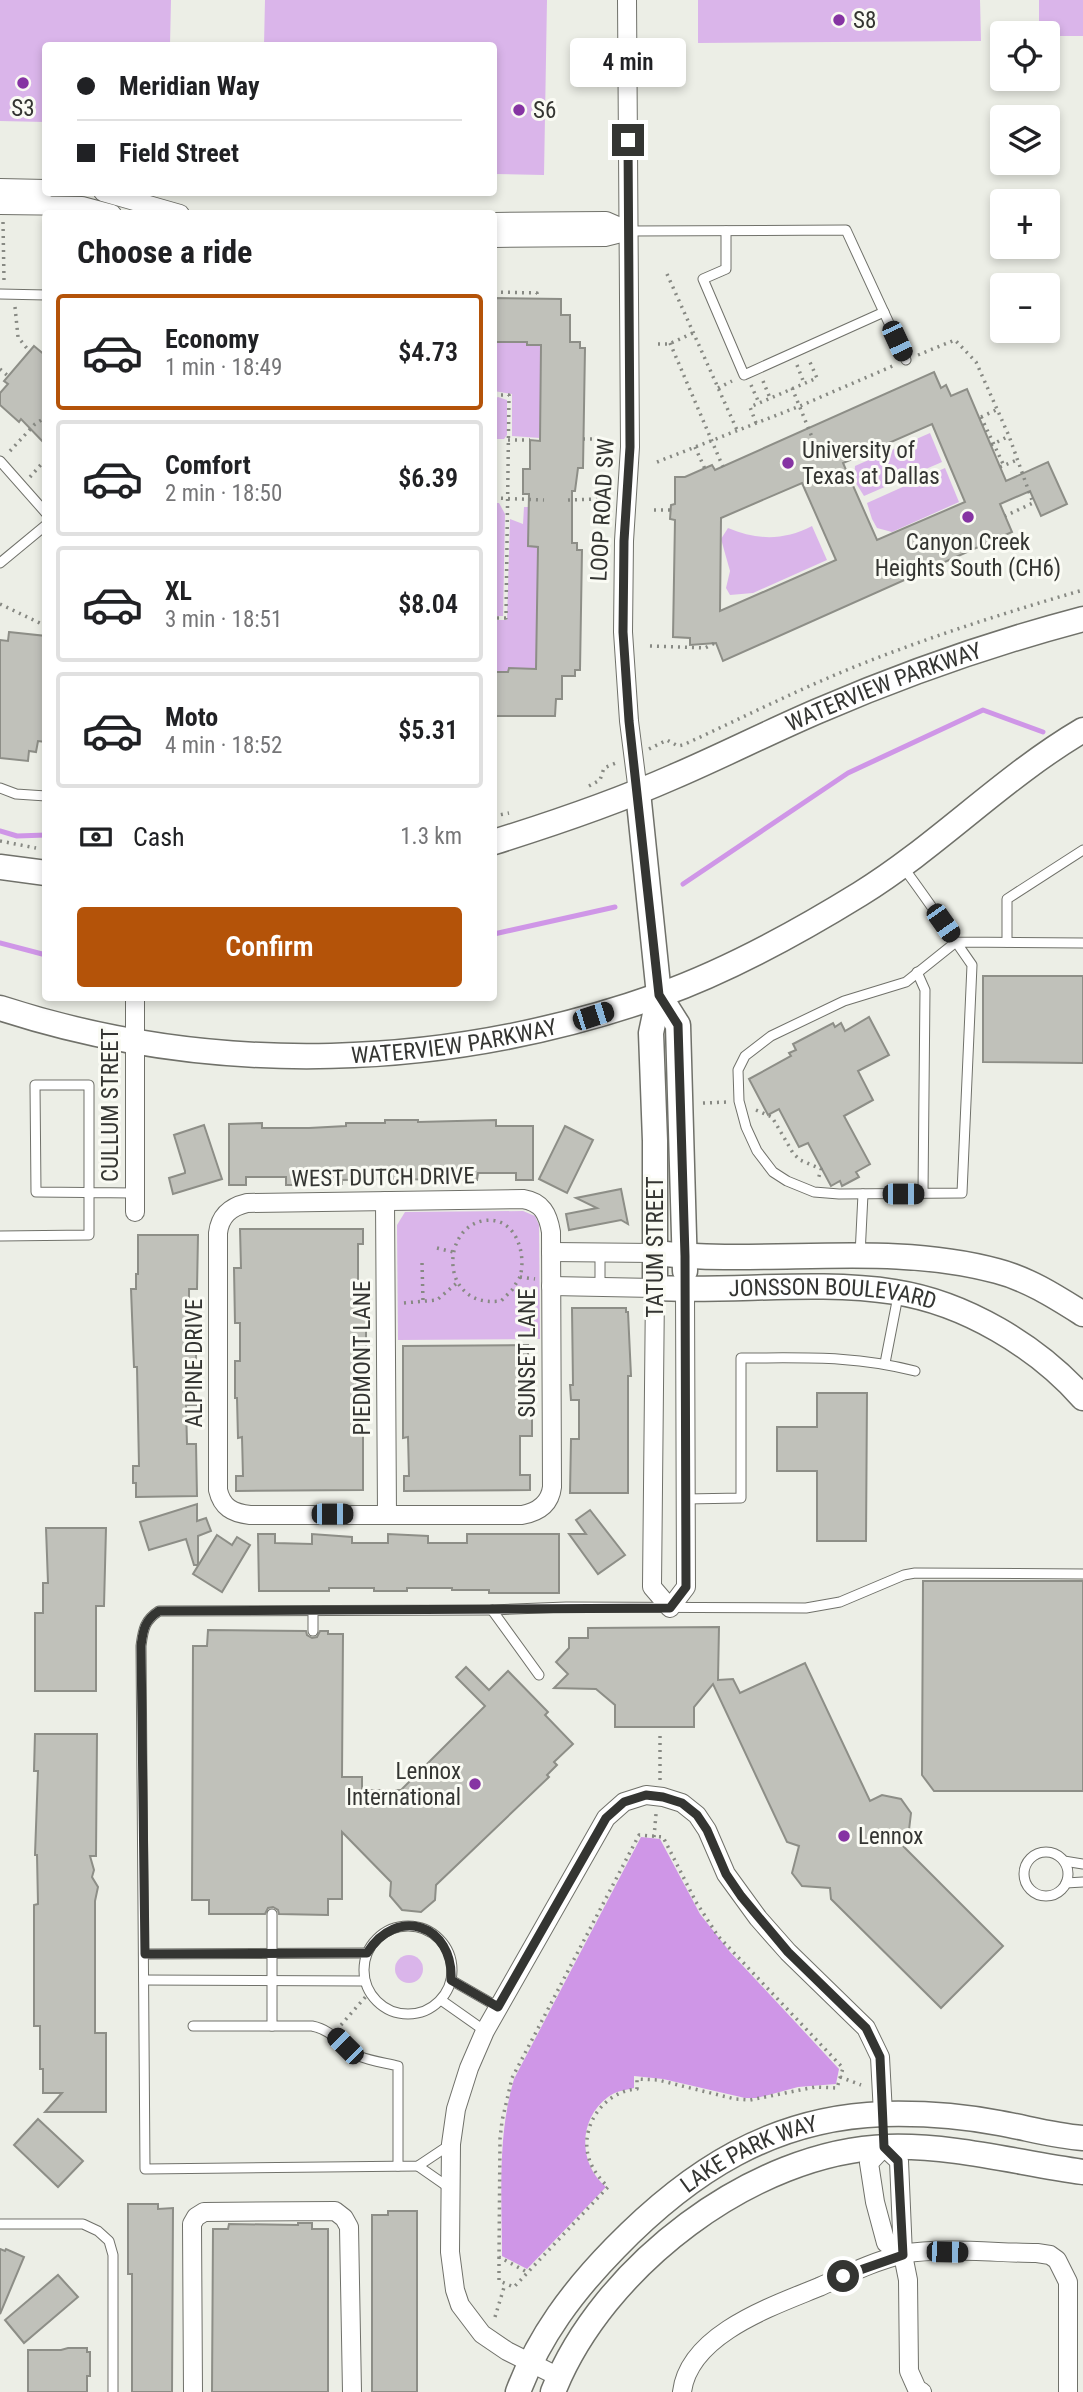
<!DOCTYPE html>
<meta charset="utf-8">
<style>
body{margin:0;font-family:"Roboto Condensed",sans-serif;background:#f2f2f2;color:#202124;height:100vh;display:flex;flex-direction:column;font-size:26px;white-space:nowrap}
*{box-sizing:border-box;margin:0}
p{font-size:23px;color:#757577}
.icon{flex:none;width:38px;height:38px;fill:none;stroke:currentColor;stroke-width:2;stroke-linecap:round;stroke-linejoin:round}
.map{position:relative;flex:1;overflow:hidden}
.drawer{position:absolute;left:42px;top:210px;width:455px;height:791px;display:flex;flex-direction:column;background:#fff;border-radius:7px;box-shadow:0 4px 10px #0003}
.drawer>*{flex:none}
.top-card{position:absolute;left:42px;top:42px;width:455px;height:154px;border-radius:7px;box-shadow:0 4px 10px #0003;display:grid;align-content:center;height:154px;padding:0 35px;background:#fff}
.tools{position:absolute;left:990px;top:21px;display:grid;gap:14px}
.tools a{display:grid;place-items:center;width:70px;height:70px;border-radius:7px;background:#fff;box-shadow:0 4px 10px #0003;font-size:35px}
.end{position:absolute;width:32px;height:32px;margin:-16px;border:9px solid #343532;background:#fff;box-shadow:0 0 0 4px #fff}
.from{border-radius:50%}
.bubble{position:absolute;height:49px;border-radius:7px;background:#fff;box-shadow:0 4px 10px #0003;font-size:23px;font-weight:600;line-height:49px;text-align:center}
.car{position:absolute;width:21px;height:42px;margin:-21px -10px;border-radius:9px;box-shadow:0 0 5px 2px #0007;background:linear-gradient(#222 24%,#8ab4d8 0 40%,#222 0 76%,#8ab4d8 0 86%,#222 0)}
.top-card b{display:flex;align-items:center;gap:24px;height:66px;font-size:26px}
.top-card b+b{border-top:2px solid #e0e0e0}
.top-card i{width:18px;height:18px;background:#202124}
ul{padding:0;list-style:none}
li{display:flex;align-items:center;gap:21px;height:116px;margin:0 14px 10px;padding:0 21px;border:4px solid #e0e0e0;border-radius:7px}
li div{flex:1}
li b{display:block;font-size:26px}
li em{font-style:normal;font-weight:600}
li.current{border-color:#b45309}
li>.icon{width:63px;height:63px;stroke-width:1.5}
h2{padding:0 35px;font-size:32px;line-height:84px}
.pay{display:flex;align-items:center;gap:18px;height:77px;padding:0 35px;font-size:26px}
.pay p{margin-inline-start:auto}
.action{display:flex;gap:14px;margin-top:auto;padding:14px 35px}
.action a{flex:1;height:80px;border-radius:7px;background:#b45309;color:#fff;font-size:28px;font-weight:600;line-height:80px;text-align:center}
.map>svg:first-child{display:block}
</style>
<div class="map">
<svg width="1083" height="2392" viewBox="0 0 1083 2392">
<rect width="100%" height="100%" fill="#eceee6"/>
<g fill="#dab5ea">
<path d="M0,0H171L170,45L46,46L45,122L0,121Z"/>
<path d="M265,0H547L544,175L494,174V46L264,45Z"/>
<path d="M698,0H980L981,41L698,43Z"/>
<path d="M1039,0H1083V36H1048V33H1039Z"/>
<path d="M496,342H527V345H541L540,438L512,436V394L494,391Z"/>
<path d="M498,397L507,400V435L504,439H494V399Z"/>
<path d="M930,433L942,462L864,496L854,480L855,466Z"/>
<path d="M945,468L959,502L892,532L877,528L872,519L867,503Z"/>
<path d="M494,503H499L505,514L503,616H494Z"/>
<path d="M524,507H529L528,546L538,547L536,669H509L508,672H494V620H507L510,519L523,524Z"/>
<path d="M812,526L827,560L753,593L730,595L726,588L730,571L721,539L728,528C757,540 783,541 812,526Z"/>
<path d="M523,1211L535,1216L539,1225L540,1339L398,1340L397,1225L405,1212Z"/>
<circle cx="409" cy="1969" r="14"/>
</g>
<path fill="#cf96e7" d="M641,1837L660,1839L700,1914L730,1952L839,2069L836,2084L798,2087L757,2098H745L663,2079L634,2076V2088C625,2090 616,2091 608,2097C578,2119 578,2164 606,2187L527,2269L502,2256C502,2197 497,2136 514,2079Z"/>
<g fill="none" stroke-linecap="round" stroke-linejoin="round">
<g stroke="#cf96e7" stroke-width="5">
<path d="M0,831L17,836L46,835"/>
<path d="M683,884L848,773L983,710L1043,732"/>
<path d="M494,934L615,907"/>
<path d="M0,943L46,955"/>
</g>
</g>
<g fill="#c0c1ba" stroke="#8d8e87" stroke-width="2" fill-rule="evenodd">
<path d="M494,298L561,299V315H570V342H580V348H585L583,468H578L575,491H572V543H577V550H582L580,670H575V676H562V699H556L555,716H494V672H508L509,668L536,669L538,547L528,546L529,494H523V469H530V440L540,441L541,345H527V342H494Z"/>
<path d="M34,346L46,356V445L21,419L19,422L0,405V393L8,384L4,381Z"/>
<path d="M934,372L941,388L946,385L951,396L967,389L1006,481L1048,462L1067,504L1041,516L1030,491L1000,504L1012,532L723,661L716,643L690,645V638L673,637L675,520L670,519L671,505L675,504V477H685L712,465L715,470ZM932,424L965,502L877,540L843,463ZM802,483L836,560L720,611L721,518Z"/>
<path d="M9,632L46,636V742L38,741L36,752L29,751L28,761L0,758V640L8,641Z"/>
<path d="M983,976H1083V1063L983,1062Z"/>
<path d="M869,1017L889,1055L858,1071L873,1100L844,1116L870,1164L856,1172L859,1177L842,1186L840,1181L831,1186L808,1143L799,1147L779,1109L768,1115L749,1079L791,1056L789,1053L796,1050L793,1044L833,1023L835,1027L841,1023L845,1031Z"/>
<path d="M385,1120H418V1122L496,1120V1126H533V1180H516V1173H478L477,1180L380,1179L342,1180V1184L304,1185H286V1177H246V1185H229V1124L262,1123V1128H309L346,1126V1123H385Z"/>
<path d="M204,1125L222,1179L173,1194L169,1178L185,1173V1171L174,1135Z"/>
<path d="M565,1126L593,1140L567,1193L539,1179Z"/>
<path d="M621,1189L628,1224L621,1220L569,1230L566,1214L597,1208L576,1198Z"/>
<path d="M240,1229H363V1244H358V1284H366V1359H356V1399H366V1414H363V1490L236,1491V1476H243L242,1437L238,1438L237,1398H235V1361H240V1323H235L234,1268H241Z"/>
<path d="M138,1235H198L197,1289H189V1328H196V1405H186L187,1444H196L197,1496L136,1497V1483H133V1466H139L137,1367H134L131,1289H136V1274H138Z"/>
<path d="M572,1308H626V1312H628L631,1376H628V1493H570L571,1439H579V1400H571L570,1385H573Z"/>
<path d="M528,1345V1384H532V1436H520V1475H530V1490L404,1491V1476H409L408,1437L403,1438V1346Z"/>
<path d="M817,1393H867L866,1541H817V1471H777V1427H817Z"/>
<path d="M197,1504V1521L206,1518L211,1531L198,1536V1565H194L186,1539L149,1550L140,1522Z"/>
<path d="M590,1510L625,1555L598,1574L569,1534H586L576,1520Z"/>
<path d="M46,1528H106L104,1606H96V1691H35V1613H43V1583H48Z"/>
<path d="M258,1534H275V1543L312,1544V1534L352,1537V1543H388V1534L428,1536V1543H467V1534H559V1593H489V1590H452V1588H407V1591H374V1588H329V1591H259Z"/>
<path d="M217,1535L232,1545L237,1537L250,1545L222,1592L193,1574Z"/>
<path d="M923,1581H1083V1791H934L922,1775Z"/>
<path d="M719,1627L718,1680L733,1679L740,1693L805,1663L870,1801L882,1795L901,1799L911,1813L909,1830L898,1841L1003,1946L941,2008L831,1899L830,1888L802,1886L792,1873L799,1846L787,1842L713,1684L694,1707V1727H615V1705L596,1689L554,1688L568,1674L556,1662L569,1648V1638H588V1628Z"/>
<path d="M208,1630L306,1631L307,1635L312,1638L317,1637L320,1631H328V1634H343L342,1777H362V1790H401L485,1706L456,1677L466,1667L489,1690L508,1671L548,1712L545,1715L573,1744L554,1762L557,1765L547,1775L549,1777L436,1885L435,1900L421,1912L402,1910L390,1896L391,1882L342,1832V1899H328V1915L279,1914L278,1910L273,1907L268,1908L265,1914H209V1900H192L193,1646H207Z"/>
<path d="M35,1734H97L96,1856H90L94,1870L92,1877L98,1887L95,1901V2033H106V2112H45L62,2093H43V2069H40V2026H34V1905L38,1904L37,1855H35L38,1771H34Z"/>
<path d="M38,2119L83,2161L58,2187L14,2145Z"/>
<path d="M128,2204H158V2209L173,2208L172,2392H132V2274H128Z"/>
<path d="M388,2211H417V2392H372V2215H388Z"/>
<path d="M298,2223H312V2229H328V2392H212L213,2229H228L229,2224L298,2225Z"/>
<path d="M0,2249L5,2251L6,2249L24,2257L0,2314Z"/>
<path d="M58,2275L78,2297L24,2343L5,2320Z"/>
<path d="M68,2348H87V2352H90V2376H87V2392H28V2350H61Z"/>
</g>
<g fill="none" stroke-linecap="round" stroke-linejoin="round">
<g stroke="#70716a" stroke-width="11">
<g id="lane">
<path d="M629,231L846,230L906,360"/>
<path d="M726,231V269L703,279L744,375L884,312"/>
<path d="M0,294L46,295"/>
<path d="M0,461L46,513"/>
<path d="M0,563L46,525"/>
<path d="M0,788L16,794L46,796"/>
<path d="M903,867C927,899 949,932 972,965L962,1193L839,1194L814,1192L787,1181L773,1172L757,1151L746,1127L739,1101L738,1070L745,1056L771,1036L844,1001L906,982L956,942L1083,943"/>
<path d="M1007,942V899L1083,850"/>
<path d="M917,972L925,990L923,1193"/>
<path d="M0,1236L89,1235V1085H35L36,1192L135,1193"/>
<path d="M600,1251V1287"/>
<path d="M860,1255L863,1194"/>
<path d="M885,1363L898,1296"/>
<path d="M686,1499L741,1498V1358C803,1358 854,1355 915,1371"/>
<path d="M492,1610L539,1675"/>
<path d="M313,1611V1631"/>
<circle cx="1046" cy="1874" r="22"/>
<path d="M1064,1861L1083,1864"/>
<path d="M1066,1883L1083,1882"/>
<circle cx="408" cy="1970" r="44"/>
<path d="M145,1954L367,1953"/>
<path d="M144,1980L365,1981"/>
<path d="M451,1980L498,2007"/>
<path d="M441,2000L485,2031"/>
<path d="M193,2026H312C333,2030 341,2046 359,2056C370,2061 386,2063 398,2066V2166"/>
<path d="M272,2026V1914"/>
<path d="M451,2144L418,2166L145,2169L141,1646C143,1629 145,1620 159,1611L492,1610L566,1607L806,1608L840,1602L904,1575L915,1573L1083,1574"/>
<path d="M418,2166L451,2189"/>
<path d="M0,2224H83L98,2231L109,2241L113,2255V2392"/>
</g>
</g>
<g stroke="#70716a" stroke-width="20">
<g id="street">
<path d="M627,0L630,447L624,541L623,632L629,721L638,792"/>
<path d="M0,188L46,189"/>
<path d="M103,192L180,214"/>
<path d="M0,205L82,206L112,214"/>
<path d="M494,222L606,221L629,231"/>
<path d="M494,238L605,237L629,231"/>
<path d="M135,998V1212"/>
<path d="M523,1199C542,1202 548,1214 551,1232L552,1487C550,1504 538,1512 522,1515H250C232,1513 222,1507 218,1490V1233C220,1216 230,1207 247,1203Z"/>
<path d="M385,1201L387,1514"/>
<path d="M551,1252L655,1253"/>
<path d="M551,1286L655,1288L652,1587L670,1608L686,1587L685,1289"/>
<path d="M903,2255L886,2243L875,2202L869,2163L884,2147L899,2161L903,2255L908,2280L909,2371L917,2389L922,2392"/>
<path d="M559,2377L507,2351L482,2334L460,2305L455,2290L450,2252L451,2144L456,2109L469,2068L485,2031L606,1818L624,1802L646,1795L663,1797L682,1803L697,1815L707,1830L726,1874L758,1918L788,1952L866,2028L880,2057L883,2114"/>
<path d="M193,2392L192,2224L196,2217L204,2212L335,2211L344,2218L349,2227L352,2392"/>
<path d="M682,2392C689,2334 773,2306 819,2287C846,2275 874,2261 904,2254C941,2247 998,2253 1037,2253L1050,2255L1057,2260L1068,2282V2392"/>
</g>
</g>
<g stroke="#70716a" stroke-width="27">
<g id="secondary">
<path id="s1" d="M638,792L659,995L651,1033L655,1141V1288C735,1292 816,1280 895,1292C965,1303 1037,1346 1083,1398"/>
<path id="s2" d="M494,842C555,823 614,803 673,777C722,756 769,732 818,711C904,674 992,643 1083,619"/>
<path d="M0,867L46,873"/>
<path d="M659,995L678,1025L685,1271"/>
<path id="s3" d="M0,1008C215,1078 448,1070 660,995C727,971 800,931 860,894C939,845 1003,777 1083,730"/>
<path d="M655,1253C768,1266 886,1241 997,1271C1028,1279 1056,1297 1083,1314"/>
<path id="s4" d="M518,2392C539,2336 573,2291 615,2248C690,2171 772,2118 883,2114C921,2113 962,2116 999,2123C1027,2128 1055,2136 1083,2138"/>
<path d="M553,2392C602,2267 753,2151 888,2147C954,2145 1018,2163 1083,2172"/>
</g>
</g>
<g stroke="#878983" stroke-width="3.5" stroke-dasharray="2 5" stroke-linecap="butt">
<path d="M3,222L4,281"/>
<path d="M667,274L737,430"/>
<path d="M494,292L537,293V299"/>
<path d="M15,307L18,337L29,351"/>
<path d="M670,343L723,467"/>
<path d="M658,344H669L693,333"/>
<path d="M918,355L955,340L976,362L1009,436L1033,503L1005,516"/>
<path d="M797,365L804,383"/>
<path d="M0,369L8,376"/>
<path d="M763,381L770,398"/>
<path d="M751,385L759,403"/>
<path d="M718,388L732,381"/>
<path d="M792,388L812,437"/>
<path d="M494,395H509L506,618H494"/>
<path d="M44,408L46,409"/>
<path d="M981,417L1004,466"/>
<path d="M981,417L996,410"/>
<path d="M756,423L750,407L817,378L809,360"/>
<path d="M583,439H604"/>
<path d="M508,440H530"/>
<path d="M991,445L1009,436"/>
<path d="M695,447L705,469"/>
<path d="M10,451L35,424L46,417"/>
<path d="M657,462L800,406L895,365"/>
<path d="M1000,467L1017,460"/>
<path d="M30,477L45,460"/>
<path d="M494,498L544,500"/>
<path d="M568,500L599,499"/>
<path d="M654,510H670"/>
<path d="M0,604L46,626"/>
<path d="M650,646L705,648L715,643"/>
<path d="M649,749L667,740L678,746L683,745C742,718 799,689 859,665C932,636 1007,612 1083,590"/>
<path d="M589,786L600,780L604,768L616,763"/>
<path d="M494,816L509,813"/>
<path d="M0,841L36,848"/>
<path d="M703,1103L728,1102"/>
<path d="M756,1110L772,1117L793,1153L800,1160L821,1169L818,1180"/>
<path d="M437,1248L453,1252"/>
<path d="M422,1263L423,1301"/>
<path d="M520,1277L512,1290L501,1301C483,1303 468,1299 458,1283C446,1261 455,1227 482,1221C515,1214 527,1253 520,1277L535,1279"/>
<path d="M404,1303L437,1300L458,1282"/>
<path d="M660,1780V1733"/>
<path d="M654,1837L656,1814"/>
<path d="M341,2025L368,1994"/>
<path d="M840,2077L861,2085"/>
<path d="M499,2257V2281L514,2287L608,2187C599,2178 591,2168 588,2155C581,2124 605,2091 637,2089V2079L658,2080L735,2099L750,2100L815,2087L837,2088L843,2068L718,1936L696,1902L663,1837L639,1835L512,2078L502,2121L500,2139L499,2257L527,2272"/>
<path d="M495,2317L505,2284"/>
</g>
<use href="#lane" stroke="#fff" stroke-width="9"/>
<use href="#street" stroke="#fff" stroke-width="18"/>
<use href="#secondary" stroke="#fff" stroke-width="24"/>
</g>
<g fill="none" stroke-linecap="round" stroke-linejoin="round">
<path stroke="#343532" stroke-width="9" d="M628,140L630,447L624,541L623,632L629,721L659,995L678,1025L685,1256L686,1587L670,1608L159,1611C145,1620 143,1629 141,1646L145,1954L367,1953C397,1905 454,1925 451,1980L498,2007L606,1818L624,1802L646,1795L663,1797L682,1803L697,1815L707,1830L726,1874L741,1896L788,1952L866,2028L880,2057L884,2147L898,2161L903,2255L843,2276"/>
</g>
<g fill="#8634a3" stroke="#fafbf4" stroke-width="2.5">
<circle cx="839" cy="20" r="7"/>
<circle cx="23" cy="83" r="7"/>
<circle cx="519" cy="110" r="7"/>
<circle cx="788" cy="463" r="7"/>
<circle cx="968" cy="517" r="7"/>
<circle cx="475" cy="1784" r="7"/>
<circle cx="844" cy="1836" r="7"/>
</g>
<g text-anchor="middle" stroke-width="6" stroke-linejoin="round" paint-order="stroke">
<g font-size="23" fill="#343532" stroke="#fafbf4" text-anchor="start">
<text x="853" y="28">S8</text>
<text x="23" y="116" text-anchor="middle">S3</text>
<text x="533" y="118">S6</text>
<text x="802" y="458">University of<tspan x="802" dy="26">Texas at Dallas</tspan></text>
<text x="968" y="550" text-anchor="middle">Canyon Creek<tspan x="968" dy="26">Heights South (CH6)</tspan></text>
<text x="461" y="1779" text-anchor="end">Lennox<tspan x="461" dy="26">International</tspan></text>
<text x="858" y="1844">Lennox</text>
</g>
<g font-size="23" fill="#343532" stroke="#fafbf4">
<text transform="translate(602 510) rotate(-87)" y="8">LOOP ROAD SW</text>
<text dy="8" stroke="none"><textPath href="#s2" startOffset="420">WATERVIEW PARKWAY</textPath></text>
<text dy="8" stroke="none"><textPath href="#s3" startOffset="460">WATERVIEW PARKWAY</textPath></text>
<text transform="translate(110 1105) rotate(-90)" y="8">CULLUM STREET</text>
<text transform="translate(383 1177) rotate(-1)" y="8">WEST DUTCH DRIVE</text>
<text transform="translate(655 1247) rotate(-90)" y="8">TATUM STREET</text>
<text dy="8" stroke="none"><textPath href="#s1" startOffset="676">JONSSON BOULEVARD</textPath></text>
<text transform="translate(527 1353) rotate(-90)" y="8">SUNSET LANE</text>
<text transform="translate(362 1358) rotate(-90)" y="8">PIEDMONT LANE</text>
<text transform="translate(194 1363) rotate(-90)" y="8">ALPINE DRIVE</text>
<text dy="8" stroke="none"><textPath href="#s4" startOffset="341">LAKE PARK WAY</textPath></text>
</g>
</g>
</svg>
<div class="tools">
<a><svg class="icon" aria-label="locate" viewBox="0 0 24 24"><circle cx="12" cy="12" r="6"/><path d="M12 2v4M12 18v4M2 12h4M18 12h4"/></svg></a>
<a><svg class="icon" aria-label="layers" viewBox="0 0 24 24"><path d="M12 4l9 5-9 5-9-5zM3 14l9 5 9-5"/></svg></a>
<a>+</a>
<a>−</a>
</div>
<i class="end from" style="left:843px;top:2276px"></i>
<i class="end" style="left:628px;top:140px"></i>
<div class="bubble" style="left:570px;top:38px;width:116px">4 min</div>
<i class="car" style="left:897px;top:341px;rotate:155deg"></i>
<i class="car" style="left:943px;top:923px;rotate:145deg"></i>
<i class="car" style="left:593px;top:1016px;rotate:72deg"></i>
<i class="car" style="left:903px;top:1194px;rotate:90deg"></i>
<i class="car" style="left:332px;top:1514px;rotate:90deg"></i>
<i class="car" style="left:345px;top:2046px;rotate:315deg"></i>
<i class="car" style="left:947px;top:2252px;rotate:91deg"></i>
<div class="top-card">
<b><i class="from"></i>Meridian Way</b>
<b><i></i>Field Street</b>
</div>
<section class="drawer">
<h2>Choose a ride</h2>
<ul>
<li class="current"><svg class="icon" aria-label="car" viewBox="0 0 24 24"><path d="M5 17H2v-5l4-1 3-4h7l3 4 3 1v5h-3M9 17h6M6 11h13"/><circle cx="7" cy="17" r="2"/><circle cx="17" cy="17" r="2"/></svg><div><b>Economy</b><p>1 min · 18:49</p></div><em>$4.73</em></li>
<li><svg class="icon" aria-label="car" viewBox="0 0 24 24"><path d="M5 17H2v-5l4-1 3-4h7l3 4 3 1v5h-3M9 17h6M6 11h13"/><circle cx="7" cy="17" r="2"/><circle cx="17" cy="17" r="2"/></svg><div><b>Comfort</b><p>2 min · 18:50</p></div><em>$6.39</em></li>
<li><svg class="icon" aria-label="car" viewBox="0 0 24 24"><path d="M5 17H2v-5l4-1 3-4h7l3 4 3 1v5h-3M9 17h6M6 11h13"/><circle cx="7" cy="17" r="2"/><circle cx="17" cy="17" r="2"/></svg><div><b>XL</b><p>3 min · 18:51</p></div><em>$8.04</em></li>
<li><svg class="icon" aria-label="car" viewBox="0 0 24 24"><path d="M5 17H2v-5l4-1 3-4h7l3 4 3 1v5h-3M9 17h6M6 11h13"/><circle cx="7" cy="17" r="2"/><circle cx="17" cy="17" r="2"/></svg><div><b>Moto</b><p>4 min · 18:52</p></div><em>$5.31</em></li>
</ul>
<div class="pay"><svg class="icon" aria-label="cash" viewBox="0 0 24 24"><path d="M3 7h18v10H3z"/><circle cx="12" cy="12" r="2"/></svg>Cash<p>1.3 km</p></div>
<div class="action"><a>Confirm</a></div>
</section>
</div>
